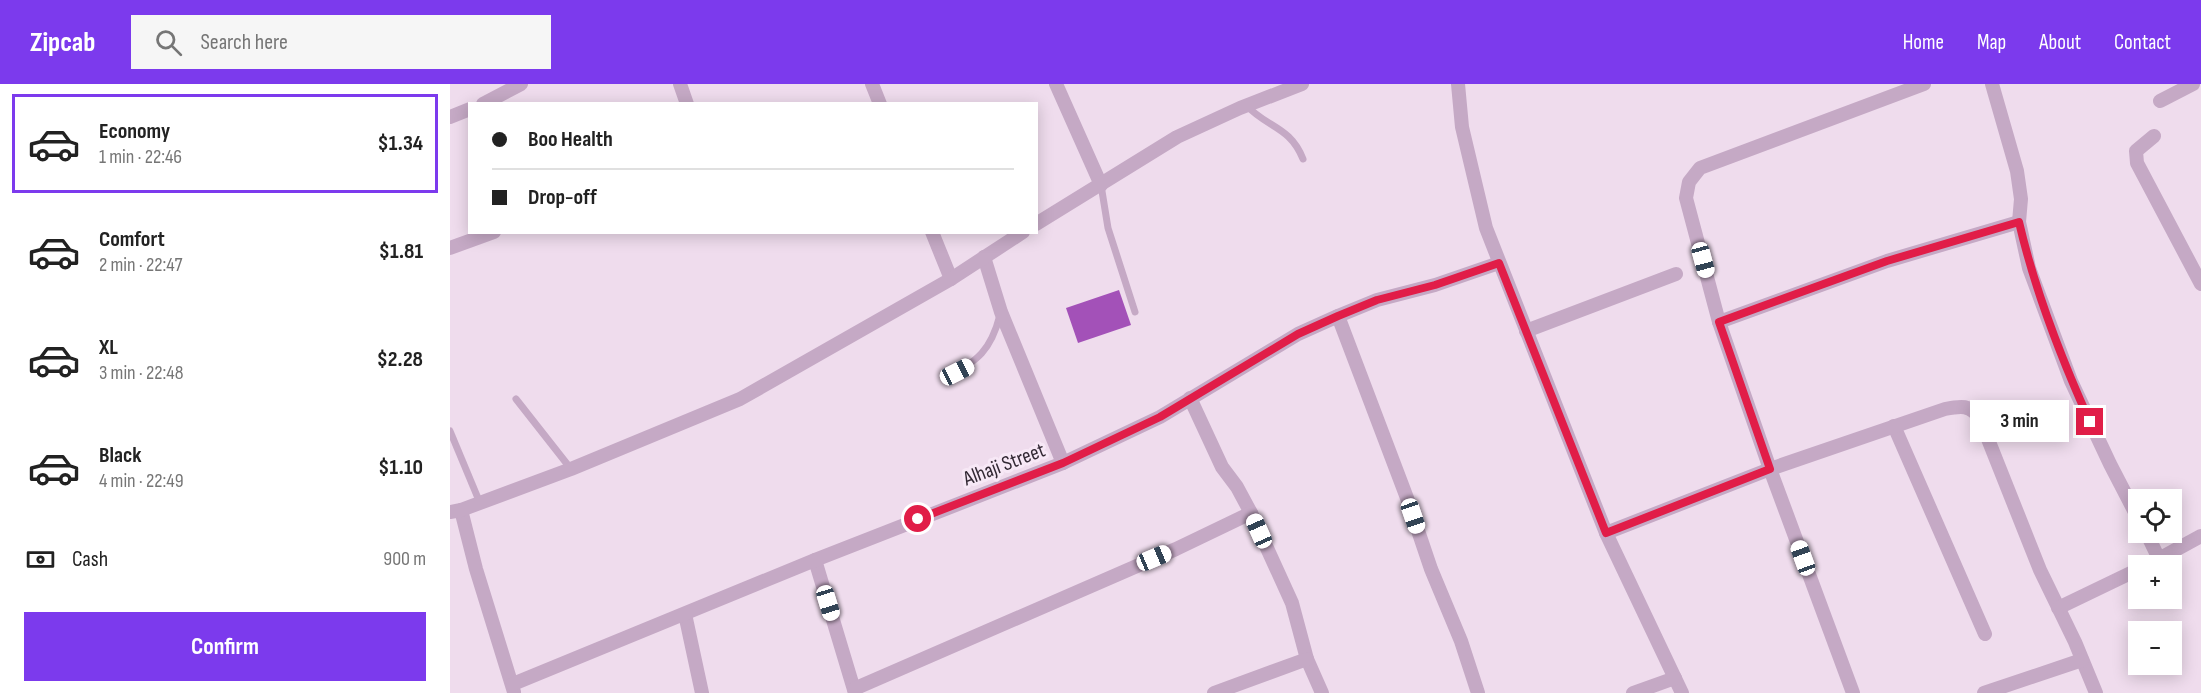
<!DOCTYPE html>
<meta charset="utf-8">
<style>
body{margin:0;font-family:"Sofia Sans Condensed",sans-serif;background:#f6f6f6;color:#222;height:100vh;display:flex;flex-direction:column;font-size:22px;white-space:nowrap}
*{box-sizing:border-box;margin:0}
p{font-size:20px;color:#767676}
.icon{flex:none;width:33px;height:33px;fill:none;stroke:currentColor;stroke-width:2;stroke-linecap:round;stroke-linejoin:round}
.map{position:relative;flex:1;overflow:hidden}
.details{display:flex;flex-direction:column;background:#fff;width:450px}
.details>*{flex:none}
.banner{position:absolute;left:18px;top:18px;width:570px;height:132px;border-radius:0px;box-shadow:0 3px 15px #0003;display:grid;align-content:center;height:132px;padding:0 24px;background:#fff}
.controls{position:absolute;left:1678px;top:405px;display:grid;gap:12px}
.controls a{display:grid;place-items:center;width:54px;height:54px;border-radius:0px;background:#fff;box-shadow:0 3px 15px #0003;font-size:30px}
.end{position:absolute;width:27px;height:27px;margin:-14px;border:8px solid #e11d48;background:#fff;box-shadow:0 0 0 3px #fff}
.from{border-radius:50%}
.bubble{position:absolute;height:42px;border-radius:0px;background:#fff;box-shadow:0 3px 15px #0003;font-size:20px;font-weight:700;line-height:42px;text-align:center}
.car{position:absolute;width:18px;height:36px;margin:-18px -9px;border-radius:8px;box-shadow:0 0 4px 2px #0007;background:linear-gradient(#fff 24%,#345 0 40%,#fff 0 76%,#345 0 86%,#fff 0)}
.banner b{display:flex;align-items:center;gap:21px;height:57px;font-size:22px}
.banner b+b{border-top:2px solid #e0e0e0}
.banner i{width:15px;height:15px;background:#222}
ul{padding:10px 0 0;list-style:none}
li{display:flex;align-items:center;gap:18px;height:99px;margin:0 12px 9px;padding:0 12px;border:3px solid transparent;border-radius:0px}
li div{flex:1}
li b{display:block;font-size:22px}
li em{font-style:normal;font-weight:700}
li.current{border-color:#7c3aed}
li>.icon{width:54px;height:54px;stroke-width:1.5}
.pay{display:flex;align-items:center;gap:15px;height:66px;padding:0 24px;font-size:22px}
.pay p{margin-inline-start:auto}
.button{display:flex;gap:12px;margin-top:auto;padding:12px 24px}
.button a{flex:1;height:69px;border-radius:0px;background:#7c3aed;color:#fff;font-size:24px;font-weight:700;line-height:69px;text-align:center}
header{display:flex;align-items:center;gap:36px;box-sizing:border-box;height:84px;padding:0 30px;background:#7c3aed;color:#fff}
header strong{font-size:28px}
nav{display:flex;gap:33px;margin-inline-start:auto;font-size:21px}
.search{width:420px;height:54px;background:#f6f6f6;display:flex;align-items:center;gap:15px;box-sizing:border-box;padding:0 21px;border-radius:0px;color:#767676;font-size:22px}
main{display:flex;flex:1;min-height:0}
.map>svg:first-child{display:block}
</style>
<header>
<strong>Zipcab</strong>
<div class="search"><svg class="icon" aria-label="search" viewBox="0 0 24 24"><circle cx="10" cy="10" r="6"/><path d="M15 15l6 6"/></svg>Search here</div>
<nav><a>Home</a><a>Map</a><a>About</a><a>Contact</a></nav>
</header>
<main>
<section class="details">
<ul>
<li class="current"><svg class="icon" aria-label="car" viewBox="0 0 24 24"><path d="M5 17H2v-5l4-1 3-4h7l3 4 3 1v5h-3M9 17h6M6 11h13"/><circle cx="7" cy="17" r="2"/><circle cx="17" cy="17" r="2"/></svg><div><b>Economy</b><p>1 min · 22:46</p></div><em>$1.34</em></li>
<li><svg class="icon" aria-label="car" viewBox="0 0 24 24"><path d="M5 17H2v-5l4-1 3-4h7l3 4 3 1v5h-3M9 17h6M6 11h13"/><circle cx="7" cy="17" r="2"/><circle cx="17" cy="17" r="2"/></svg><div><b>Comfort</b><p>2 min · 22:47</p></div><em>$1.81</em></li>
<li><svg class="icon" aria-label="car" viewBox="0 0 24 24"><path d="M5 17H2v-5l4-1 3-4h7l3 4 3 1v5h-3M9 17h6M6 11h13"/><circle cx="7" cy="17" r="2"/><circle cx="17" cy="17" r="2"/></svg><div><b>XL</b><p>3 min · 22:48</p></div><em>$2.28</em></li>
<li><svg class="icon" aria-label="car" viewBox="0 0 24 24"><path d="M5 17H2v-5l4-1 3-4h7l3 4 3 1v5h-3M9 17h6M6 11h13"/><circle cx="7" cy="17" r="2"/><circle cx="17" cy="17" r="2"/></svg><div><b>Black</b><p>4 min · 22:49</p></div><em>$1.10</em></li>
</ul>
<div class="pay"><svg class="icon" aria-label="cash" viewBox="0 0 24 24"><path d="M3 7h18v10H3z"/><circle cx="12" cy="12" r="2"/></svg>Cash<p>900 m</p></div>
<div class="button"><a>Confirm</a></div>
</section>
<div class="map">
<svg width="1751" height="609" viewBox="0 0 1751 609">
<rect width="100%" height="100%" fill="#efdced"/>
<path fill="#a351b8" d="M669,206L681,241L628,259L616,224Z"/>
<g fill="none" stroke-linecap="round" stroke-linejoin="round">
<g stroke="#c5a9c5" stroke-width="7">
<path d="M796,21C817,44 840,42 853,75"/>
<path d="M651,101L658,144L685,228"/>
<path d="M496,294C528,277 541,266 550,231"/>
<path d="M66,315L121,385"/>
<path d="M0,347L30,419"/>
</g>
<g stroke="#c5a9c5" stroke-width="14">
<path d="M230,0L237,20"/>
<path d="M422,0L430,20"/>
<path d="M606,0L651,101"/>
<path d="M1008,0L1012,43L1036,144L1156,449L1232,609"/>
<path d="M1542,0L1567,87L1571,115L1569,138L1579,184L1621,297L1660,380L1689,436"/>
<path d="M1710,17L1743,0"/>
<path d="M33,20L71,0"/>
<path d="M0,33L20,25"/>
<path d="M1704,52L1686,67L1687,79L1751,200"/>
<path d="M586,140L727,53L790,24L852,0"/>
<path d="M482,148L501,195"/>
<path d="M0,164L44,148"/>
<path d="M534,173L551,228L613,379"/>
<path d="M888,232L957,414L981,485L1011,557L1028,609"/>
<path d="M1269,238L1437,177L1569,138"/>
<path d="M1076,247L1226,190"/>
<path d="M740,314L772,383L787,403L801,429L842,519L857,575L872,609"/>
<path d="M1444,342L1535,550"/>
<path d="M11,426L26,485L64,608"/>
<path d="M0,428L11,426L121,385L290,315L501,195L573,148"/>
<path d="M1696,448L1709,475"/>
<path d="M1156,449L1320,385L1495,325C1510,322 1521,320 1530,335L1590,486L1625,558L1646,609"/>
<path d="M365,476L405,609"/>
<path d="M1696,482L1751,452"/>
<path d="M1608,524L1689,485"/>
<path d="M235,530L252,609"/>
<path d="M63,600L365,476L613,379L710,333L848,250L888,232L927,216L985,201L1049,179"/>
<path d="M404,605L726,465L801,429"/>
<path d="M764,609L857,575"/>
<path d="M1183,609L1225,594"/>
<path d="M1403,609L1320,385L1269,238L1236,114L1239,98L1250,84L1474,0"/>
<path d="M1534,609L1632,576"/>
</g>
</g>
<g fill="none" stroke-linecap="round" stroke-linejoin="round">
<path stroke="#e11d48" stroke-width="8" d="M468,435L613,379L710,333L848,250L888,232L927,216L985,201L1049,179L1156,449L1320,385L1269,238L1437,177L1569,138C1585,207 1611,274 1640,338"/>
</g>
<g text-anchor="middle" stroke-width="6" stroke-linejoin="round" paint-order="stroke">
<g font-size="21" fill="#322833" stroke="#f7e8f6">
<text transform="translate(554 380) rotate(-21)" y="7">Alhaji Street</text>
</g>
</g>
</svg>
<div class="controls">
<a><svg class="icon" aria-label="locate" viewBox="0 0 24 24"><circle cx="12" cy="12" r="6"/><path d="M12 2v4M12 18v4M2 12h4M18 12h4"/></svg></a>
<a>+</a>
<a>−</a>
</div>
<i class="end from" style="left:468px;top:435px"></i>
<i class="end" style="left:1640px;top:338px"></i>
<div class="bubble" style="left:1520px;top:316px;width:99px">3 min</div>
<i class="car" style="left:1253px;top:176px;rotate:165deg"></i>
<i class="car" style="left:507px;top:288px;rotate:63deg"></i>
<i class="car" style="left:963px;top:432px;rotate:161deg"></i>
<i class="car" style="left:809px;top:447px;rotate:336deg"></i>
<i class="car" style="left:704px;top:474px;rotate:67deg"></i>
<i class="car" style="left:1353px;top:474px;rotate:340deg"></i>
<i class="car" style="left:378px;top:519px;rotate:163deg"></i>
<div class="banner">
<b><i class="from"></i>Boo Health</b>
<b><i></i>Drop-off</b>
</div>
</div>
</main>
